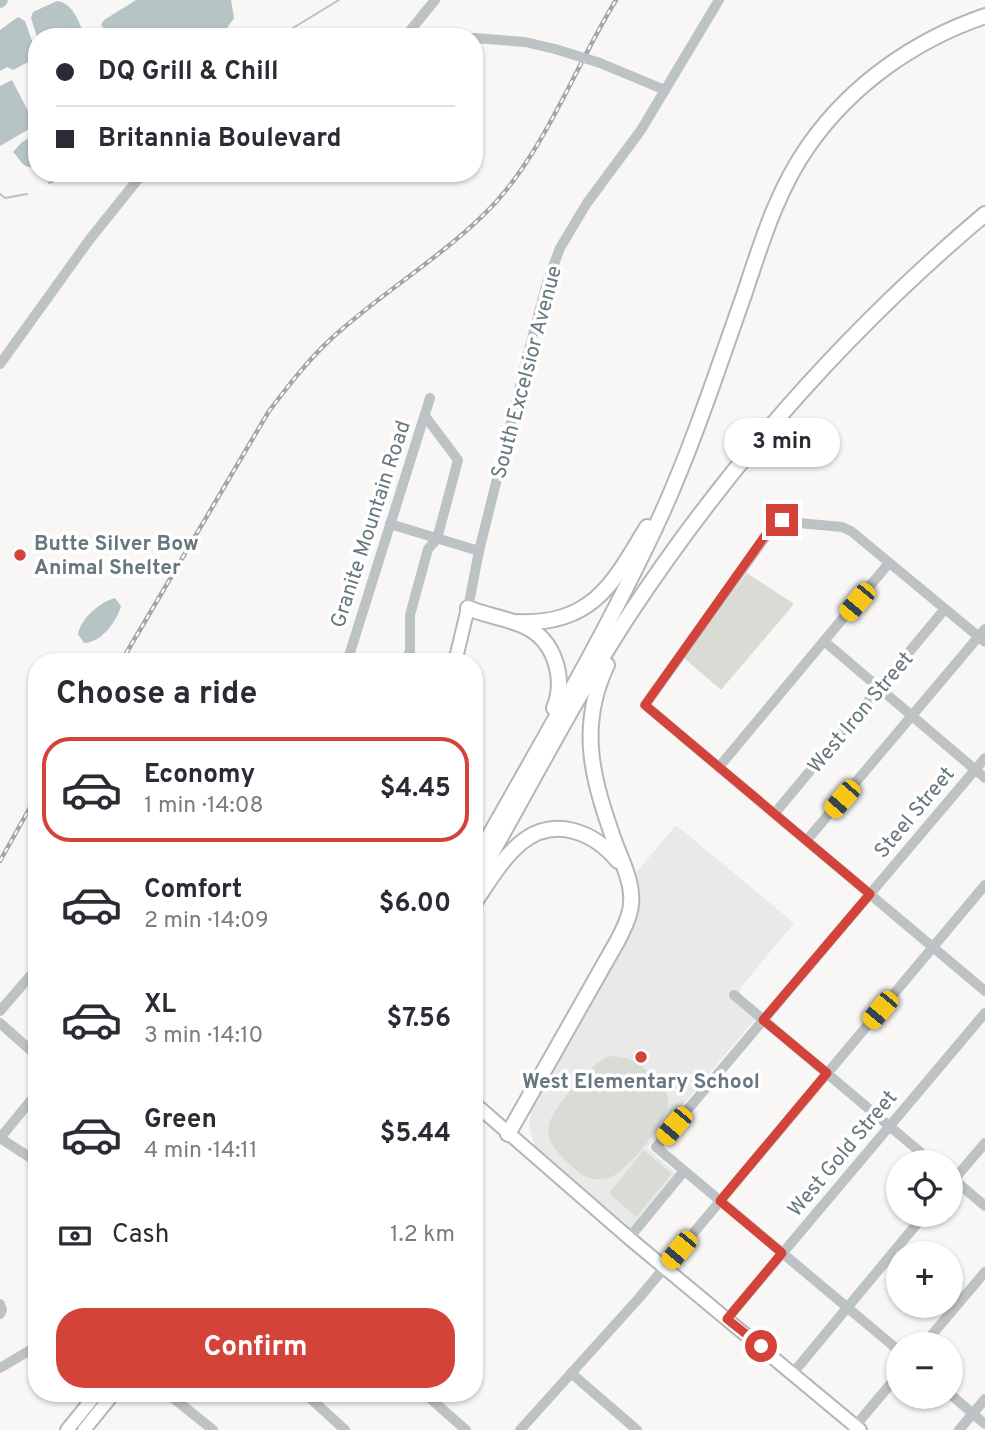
<!DOCTYPE html>
<meta charset="utf-8">
<style>
body{margin:0;font-family:Overpass,sans-serif;background:#f7f7f7;color:#2b2b33;height:100vh;display:flex;flex-direction:column;font-size:26px;white-space:nowrap}
*{box-sizing:border-box;margin:0}
p{font-size:23px;color:#7c7c81}
.icon{flex:none;width:38px;height:38px;fill:none;stroke:currentColor;stroke-width:2;stroke-linecap:round;stroke-linejoin:round}
.map{position:relative;flex:1;overflow:hidden}
.details{position:absolute;left:28px;top:653px;width:455px;height:749px;display:flex;flex-direction:column;background:#fff;border-radius:28px;box-shadow:0 2px 5px #0004}
.details>*{flex:none}
.guide{position:absolute;left:28px;top:28px;width:455px;height:154px;border-radius:28px;box-shadow:0 2px 5px #0004;display:grid;align-content:center;height:154px;padding:0 28px;background:#fff}
.buttons{position:absolute;left:886px;top:1150px;display:grid;gap:14px}
.buttons a{display:grid;place-items:center;width:77px;height:77px;border-radius:50%;background:#fff;box-shadow:0 2px 5px #0004;font-size:35px}
.end{position:absolute;width:32px;height:32px;margin:-16px;border:9px solid #d34339;background:#fff;box-shadow:0 0 0 4px #fff}
.from{border-radius:50%}
.bubble{position:absolute;height:49px;border-radius:24px;background:#fff;box-shadow:0 2px 5px #0004;font-size:23px;font-weight:700;line-height:49px;text-align:center}
.car{position:absolute;width:21px;height:42px;margin:-21px -10px;border-radius:9px;box-shadow:0 0 5px 2px #0007;background:linear-gradient(#f5c518 24%,#345 0 40%,#f5c518 0 76%,#345 0 86%,#f5c518 0)}
.guide b{display:flex;align-items:center;gap:24px;height:66px;font-size:26px}
.guide b+b{border-top:2px solid #e1e1e2}
.guide i{width:18px;height:18px;background:#2b2b33}
ul{padding:0;list-style:none}
li{display:flex;align-items:center;gap:21px;height:105px;margin:0 14px 10px;padding:0 14px;border:4px solid transparent;border-radius:28px}
li div{flex:1}
li b{display:block;font-size:26px}
li em{font-style:normal;font-weight:700}
li.selected{border-color:#d34339}
li>.icon{width:63px;height:63px;stroke-width:1.5}
h2{padding:0 28px;font-size:32px;line-height:84px}
.pay{display:flex;align-items:center;gap:18px;height:77px;padding:0 28px;font-size:26px}
.pay p{margin-inline-start:auto}
.action{display:flex;gap:14px;margin-top:auto;padding:14px 28px}
.action a{flex:1;height:80px;border-radius:28px;background:#d34339;color:#fff;font-size:28px;font-weight:700;line-height:80px;text-align:center}
.map>svg:first-child{display:block}
</style>
<div class="map">
<svg width="985" height="1430" viewBox="0 0 985 1430">
<rect width="100%" height="100%" fill="#f8f7f5"/>
<path fill="#e8e9e8" d="M676,825L794,923L741,987L740,992L742,996L761,1012L647,1148L676,1173L629,1230L541,1158L533,1141L529,1124L533,1103L632,931L637,905L636,873Z"/>
<g fill="#d9dcd5">
<path d="M747,573L794,604L721,690L684,658Z"/>
<path d="M610,1056C633,1058 634,1060 652,1075C660,1083 668,1089 668,1102C670,1119 628,1170 611,1177C599,1182 586,1179 576,1170C540,1138 540,1128 570,1091C582,1077 592,1064 610,1056Z"/>
<path d="M644,1150L672,1174L636,1217L609,1193Z"/>
</g>
<g fill="#b6c4c6">
<path d="M136,0H231L234,18L221,37H111L101,25L104,20Z"/>
<path d="M57,1C72,3 78,19 83,32L81,37H37L31,18L33,12Z"/>
<path d="M18,17L25,21L37,55L34,59L13,70L7,67L0,71V30Z"/>
<path d="M12,80L28,111L31,128L0,146V86Z"/>
<path d="M33,136H37V166C23,171 21,160 13,152L22,142Z"/>
<path d="M115,598L121,606C117,621 101,643 84,643L78,634C81,618 100,602 115,598Z"/>
</g>
<g fill="none" stroke-linecap="round" stroke-linejoin="round">
<g stroke="#b6c4c6" stroke-width="2">
<path d="M278,37L339,0"/>
<path d="M49,183L76,173"/>
<path d="M0,194L5,198L27,194"/>
</g>
<path stroke="#b6c4c6" stroke-width="12" d="M0,2L2,0"/>
<g stroke="#b1b6b9" stroke-width="16">
<g id="major">
<path d="M455,662L468,608"/>
<path d="M474,1103L629,1238L860,1430"/>
<path d="M67,1430L97,1393"/>
<path d="M84,1430L114,1393"/>
</g>
</g>
<g stroke="#b3b7b9" stroke-width="18">
<g id="highway">
<path d="M468,608C487,616 508,618 526,627C555,641 566,679 554,708"/>
<path d="M518,622C592,625 613,584 647,527"/>
<path d="M474,863C539,747 607,633 662,513C694,442 718,368 744,295C761,244 777,190 809,145C852,84 915,40 985,16"/>
<path d="M474,884C525,796 572,703 627,618C727,466 846,331 985,214"/>
<path d="M474,903C488,883 502,858 522,842C555,816 594,832 618,861"/>
<path d="M508,1134L618,940C625,926 633,911 631,894C630,877 621,859 615,843C593,781 577,728 607,665"/>
</g>
</g>
<g stroke="#bdc2c4" stroke-width="10">
<path d="M405,37L435,0"/>
<path d="M474,38L525,42L555,49"/>
<path d="M600,63L665,90"/>
<path d="M0,364L90,239L143,173"/>
<path d="M390,524L479,551"/>
<path d="M468,608L479,551L531,342L546,286L560,248L587,203L641,130L719,0"/>
<path d="M824,641L985,778"/>
<path d="M985,642L851,531L842,527L777,521L645,705L985,991"/>
<path d="M347,662L430,398"/>
<path d="M405,662L410,651V615L428,549L437,539L458,460L425,416"/>
<path d="M719,767L889,563"/>
<path d="M775,813L944,610"/>
<path d="M807,840L985,629"/>
<path d="M734,995L932,1162"/>
<path d="M0,1011L37,968"/>
<path d="M0,1023L37,1056"/>
<path d="M0,1138L37,1093"/>
<path d="M0,1138L37,1162"/>
<path d="M951,1177L985,1206"/>
<path d="M950,1184L985,1143"/>
<path d="M629,1238L684,1171"/>
<path d="M0,1304L2,1310L0,1314"/>
<path d="M727,1319L985,1013"/>
<path d="M924,1344L985,1272"/>
<path d="M898,1350L656,1147L985,758"/>
<path d="M0,1368L37,1346"/>
<path d="M571,1373L637,1430"/>
<path d="M793,1373L925,1214"/>
<path d="M167,1393L213,1430"/>
<path d="M424,1393L466,1430"/>
<path d="M950,1394L985,1424"/>
<path d="M310,1398L345,1430"/>
<path d="M520,1430L639,1298L985,885"/>
<path d="M852,1430L898,1375"/>
<path d="M959,1430L985,1399"/>
</g>
<use href="#major" stroke="#fff" stroke-width="12"/>
<use href="#highway" stroke="#fff" stroke-width="14"/>
<g stroke="#9fa7aa" stroke-width="4.5">
<g id="rail">
<path d="M121,662L269,411C289,385 308,360 332,338C384,290 448,254 496,202C547,145 576,65 616,0"/>
<path d="M0,861L37,795"/>
</g>
</g>
<use href="#rail" stroke="#fff" stroke-width="2" stroke-dasharray="5" stroke-linecap="butt"/>
<path stroke="#bdc2c4" stroke-width="10" d="M555,49L600,63"/>
</g>
<g fill="none" stroke-linecap="round" stroke-linejoin="round">
<path stroke="#d34339" stroke-width="9" d="M761,1346L727,1319L782,1253L720,1201L827,1073L763,1020L870,894L645,705L774,523L782,520"/>
</g>
<g fill="#d34339" stroke="#fff" stroke-width="2.5">
<circle cx="20" cy="555" r="7"/>
<circle cx="641" cy="1057" r="7"/>
</g>
<g text-anchor="middle" stroke-width="7" stroke-linejoin="round" paint-order="stroke">
<g font-size="21" fill="#66777d" stroke="#fff">
<text transform="translate(526 372) rotate(-75)" y="7">South Excelsior Avenue</text>
<text transform="translate(370 524) rotate(-72)" y="7">Granite Mountain Road</text>
<text transform="translate(860 712) rotate(-50)" y="7">West Iron Street</text>
<text transform="translate(914 812) rotate(-50)" y="7">Steel Street</text>
<text transform="translate(842 1153) rotate(-50)" y="7">West Gold Street</text>
</g>
<g font-size="21" font-weight="bold" fill="#66777d" stroke="#fff" text-anchor="start">
<text x="34" y="550">Butte Silver Bow<tspan x="34" dy="24">Animal Shelter</tspan></text>
<text x="641" y="1088" text-anchor="middle">West Elementary School</text>
</g>
</g>
</svg>
<div class="buttons">
<a><svg class="icon" aria-label="locate" viewBox="0 0 24 24"><circle cx="12" cy="12" r="6"/><path d="M12 2v4M12 18v4M2 12h4M18 12h4"/></svg></a>
<a>+</a>
<a>−</a>
</div>
<i class="end from" style="left:761px;top:1346px"></i>
<i class="end" style="left:782px;top:520px"></i>
<div class="bubble" style="left:724px;top:418px;width:116px">3 min</div>
<i class="car" style="left:857px;top:602px;rotate:220deg"></i>
<i class="car" style="left:842px;top:799px;rotate:221deg"></i>
<i class="car" style="left:880px;top:1010px;rotate:220deg"></i>
<i class="car" style="left:674px;top:1126px;rotate:220deg"></i>
<i class="car" style="left:679px;top:1250px;rotate:220deg"></i>
<div class="guide">
<b><i class="from"></i>DQ Grill &amp; Chill</b>
<b><i></i>Britannia Boulevard</b>
</div>
<section class="details">
<h2>Choose a ride</h2>
<ul>
<li class="selected"><svg class="icon" aria-label="car" viewBox="0 0 24 24"><path d="M5 17H2v-5l4-1 3-4h7l3 4 3 1v5h-3M9 17h6M6 11h13"/><circle cx="7" cy="17" r="2"/><circle cx="17" cy="17" r="2"/></svg><div><b>Economy</b><p>1 min · 14:08</p></div><em>$4.45</em></li>
<li><svg class="icon" aria-label="car" viewBox="0 0 24 24"><path d="M5 17H2v-5l4-1 3-4h7l3 4 3 1v5h-3M9 17h6M6 11h13"/><circle cx="7" cy="17" r="2"/><circle cx="17" cy="17" r="2"/></svg><div><b>Comfort</b><p>2 min · 14:09</p></div><em>$6.00</em></li>
<li><svg class="icon" aria-label="car" viewBox="0 0 24 24"><path d="M5 17H2v-5l4-1 3-4h7l3 4 3 1v5h-3M9 17h6M6 11h13"/><circle cx="7" cy="17" r="2"/><circle cx="17" cy="17" r="2"/></svg><div><b>XL</b><p>3 min · 14:10</p></div><em>$7.56</em></li>
<li><svg class="icon" aria-label="car" viewBox="0 0 24 24"><path d="M5 17H2v-5l4-1 3-4h7l3 4 3 1v5h-3M9 17h6M6 11h13"/><circle cx="7" cy="17" r="2"/><circle cx="17" cy="17" r="2"/></svg><div><b>Green</b><p>4 min · 14:11</p></div><em>$5.44</em></li>
</ul>
<div class="pay"><svg class="icon" aria-label="cash" viewBox="0 0 24 24"><path d="M3 7h18v10H3z"/><circle cx="12" cy="12" r="2"/></svg>Cash<p>1.2 km</p></div>
<div class="action"><a>Confirm</a></div>
</section>
</div>
